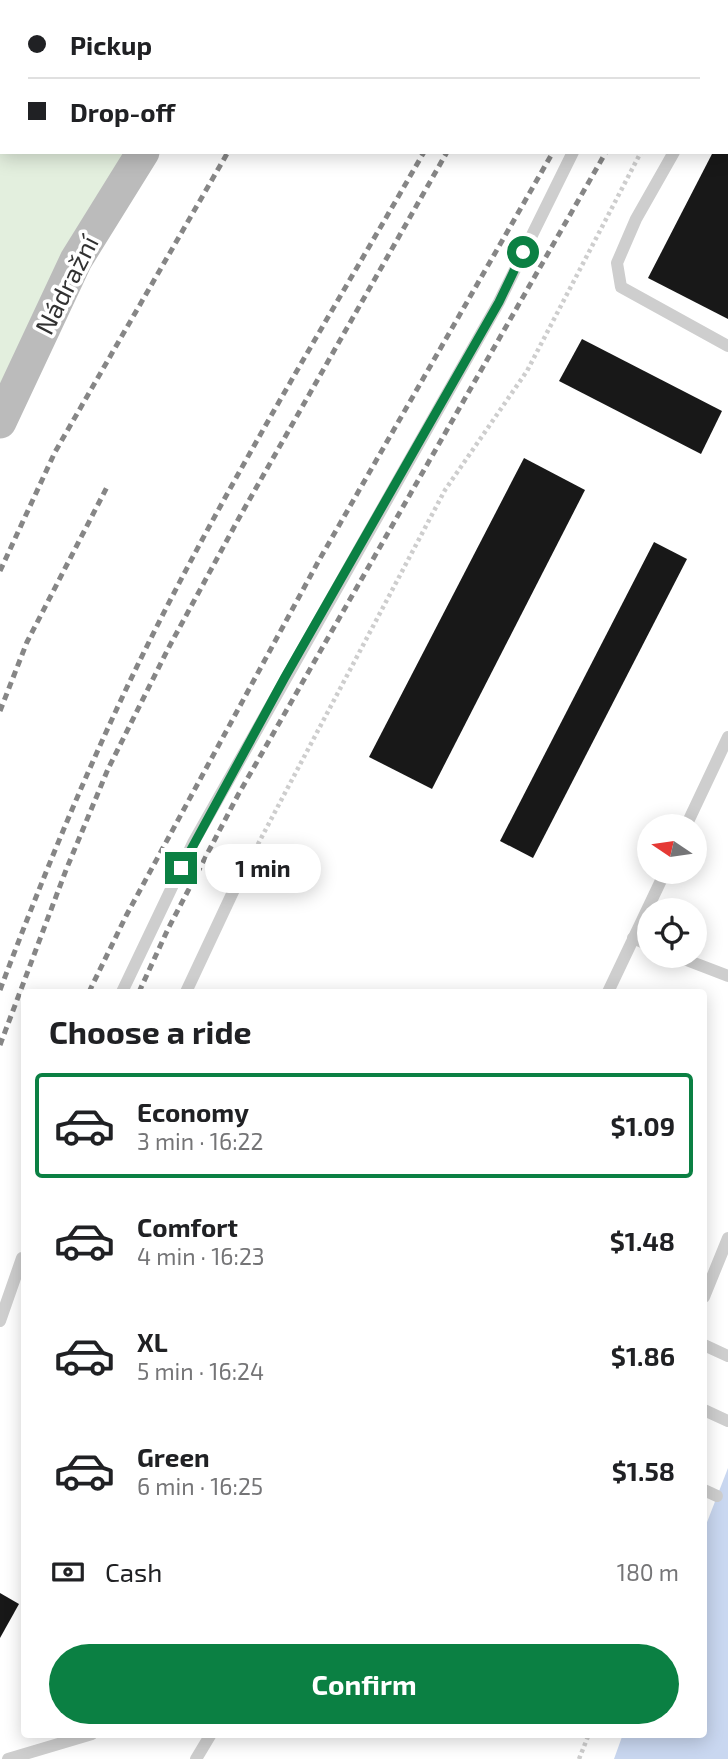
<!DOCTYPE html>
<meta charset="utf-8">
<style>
body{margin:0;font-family:"Exo 2",sans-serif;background:#f2f2f2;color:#202124;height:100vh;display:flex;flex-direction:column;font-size:26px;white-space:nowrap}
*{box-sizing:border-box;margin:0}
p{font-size:23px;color:#757577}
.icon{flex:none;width:38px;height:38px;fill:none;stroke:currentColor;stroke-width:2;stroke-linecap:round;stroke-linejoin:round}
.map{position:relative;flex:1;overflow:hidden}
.drawer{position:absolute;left:21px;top:989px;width:686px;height:749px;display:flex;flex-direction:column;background:#fff;border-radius:7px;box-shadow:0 4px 18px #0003}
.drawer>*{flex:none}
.hud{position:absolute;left:0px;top:0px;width:728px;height:154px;box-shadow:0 4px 18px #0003;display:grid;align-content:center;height:154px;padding:0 28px;background:#fff}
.needle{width:46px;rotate:283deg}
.controls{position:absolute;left:637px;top:814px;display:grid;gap:14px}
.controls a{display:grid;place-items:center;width:70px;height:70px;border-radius:50%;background:#fff;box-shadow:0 4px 18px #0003;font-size:35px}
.end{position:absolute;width:32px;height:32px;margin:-16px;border:9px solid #0b8043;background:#fff;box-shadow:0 0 0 4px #fff}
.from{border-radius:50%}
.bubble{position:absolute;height:49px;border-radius:24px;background:#fff;box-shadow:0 4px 18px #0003;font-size:23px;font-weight:700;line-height:49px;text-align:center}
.hud b{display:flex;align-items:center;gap:24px;height:66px;font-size:26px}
.hud b+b{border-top:2px solid #e0e0e0}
.hud i{width:18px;height:18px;background:#202124}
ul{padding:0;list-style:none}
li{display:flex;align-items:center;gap:21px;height:105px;margin:0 14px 10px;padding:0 14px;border:4px solid transparent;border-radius:7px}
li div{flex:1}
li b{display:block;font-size:26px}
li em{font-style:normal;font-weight:700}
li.on{border-color:#0b8043}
li>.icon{width:63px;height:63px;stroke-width:1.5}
h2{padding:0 28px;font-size:32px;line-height:84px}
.pay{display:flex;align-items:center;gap:18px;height:77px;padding:0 28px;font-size:26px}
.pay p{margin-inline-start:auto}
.primary-button{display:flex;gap:14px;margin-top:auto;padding:14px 28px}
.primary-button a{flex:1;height:80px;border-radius:42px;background:#0b8043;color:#fff;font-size:28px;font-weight:700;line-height:80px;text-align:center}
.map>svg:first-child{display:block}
</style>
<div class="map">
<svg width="728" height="1759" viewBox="0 0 728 1759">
<rect width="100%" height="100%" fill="#fff"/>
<path fill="#e3efde" d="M0,0H230L2,2V152H127L0,390Z"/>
<path fill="#c9d7f0" d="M728,1468V1759H614L623,1734H704V1530Z"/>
<g fill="#181818">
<path d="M713,152H728V319L648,278Z"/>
<path d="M582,339L722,411L701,454L559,381Z"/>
<path d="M524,458L585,490L432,789L369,757Z"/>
<path d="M654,542L687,559L533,858L500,841Z"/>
<path d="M0,1593L19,1604L0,1638Z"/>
</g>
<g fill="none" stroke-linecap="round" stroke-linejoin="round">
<g stroke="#cecece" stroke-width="4.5" stroke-dasharray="3.5 3.5" stroke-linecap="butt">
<path d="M726,26H728"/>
<path d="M248,863L445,490L527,371L641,152"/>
<path d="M579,1759L589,1734"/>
</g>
<g stroke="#cecece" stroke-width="12">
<path d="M668,2L670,0"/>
<path d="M726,61H728"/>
<path d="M674,152L636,219L617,263L621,287L728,346"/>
<path d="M686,826L728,737"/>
<path d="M633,938L649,945"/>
<path d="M676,956L728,976"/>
<path d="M122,992L193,843L499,302L573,152"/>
<path d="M186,992L239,879"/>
<path d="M608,992L665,872"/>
<path d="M704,1297L728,1238"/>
<path d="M0,1321L22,1258"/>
<path d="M704,1345L728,1356"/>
<path d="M704,1410L728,1421"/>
<path d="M704,1490L717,1496"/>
<path d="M8,1759L92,1734"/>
<path d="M196,1759L211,1734"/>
</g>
<g stroke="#bbb" stroke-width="33">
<path d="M245,2L247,0"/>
<path d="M0,422L76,260L143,152"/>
</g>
<g stroke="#868686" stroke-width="5" stroke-dasharray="7 5" stroke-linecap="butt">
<path d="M314,2L315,0"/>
<path d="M511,2L512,0"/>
<path d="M534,2L535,0"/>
<path d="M677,2L678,0"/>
<path d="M0,571L55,452L228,152"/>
<path d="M0,711L27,642L107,487"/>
<path d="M0,990C45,871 93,754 150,640C233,474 331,314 424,152"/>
<path d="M89,992L126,916L318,562L553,152"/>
<path d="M139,992L168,929L238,795L606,152"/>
<path d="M0,1045L66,870L108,769L169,647L239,518L447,152"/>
</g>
</g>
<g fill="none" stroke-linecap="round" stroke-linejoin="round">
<path stroke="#0b8043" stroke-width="9" d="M181,868L285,677L499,302L523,252"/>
</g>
<g text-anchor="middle" stroke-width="7" stroke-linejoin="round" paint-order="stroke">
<g font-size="26" fill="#313131" stroke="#fff">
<text transform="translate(67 285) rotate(-63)" y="9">Nádražní</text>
</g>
</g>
</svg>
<div class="controls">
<a><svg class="needle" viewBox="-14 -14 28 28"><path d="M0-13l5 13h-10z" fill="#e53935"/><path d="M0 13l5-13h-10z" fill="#757577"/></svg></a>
<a><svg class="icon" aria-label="locate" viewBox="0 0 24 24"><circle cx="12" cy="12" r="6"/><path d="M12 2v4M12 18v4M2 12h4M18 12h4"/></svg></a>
</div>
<i class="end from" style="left:523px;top:252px"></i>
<i class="end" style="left:181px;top:868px"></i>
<div class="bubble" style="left:205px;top:844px;width:116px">1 min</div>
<div class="hud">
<b><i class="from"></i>Pickup</b>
<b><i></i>Drop-off</b>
</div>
<section class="drawer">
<h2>Choose a ride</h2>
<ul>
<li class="on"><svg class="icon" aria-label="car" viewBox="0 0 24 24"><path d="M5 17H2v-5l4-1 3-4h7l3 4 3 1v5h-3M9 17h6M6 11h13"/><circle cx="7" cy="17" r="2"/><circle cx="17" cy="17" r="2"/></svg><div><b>Economy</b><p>3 min · 16:22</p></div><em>$1.09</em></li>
<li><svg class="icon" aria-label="car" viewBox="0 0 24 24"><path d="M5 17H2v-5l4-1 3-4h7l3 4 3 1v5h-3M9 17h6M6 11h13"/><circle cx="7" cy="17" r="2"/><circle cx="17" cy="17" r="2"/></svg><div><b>Comfort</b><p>4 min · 16:23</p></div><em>$1.48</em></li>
<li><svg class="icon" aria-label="car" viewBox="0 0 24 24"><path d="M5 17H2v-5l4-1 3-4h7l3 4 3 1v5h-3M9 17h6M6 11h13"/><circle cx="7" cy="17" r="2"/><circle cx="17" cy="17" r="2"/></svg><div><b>XL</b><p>5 min · 16:24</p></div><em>$1.86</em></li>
<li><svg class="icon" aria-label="car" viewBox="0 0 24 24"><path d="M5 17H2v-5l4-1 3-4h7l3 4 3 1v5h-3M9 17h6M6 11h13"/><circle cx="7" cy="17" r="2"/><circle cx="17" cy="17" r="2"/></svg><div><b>Green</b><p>6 min · 16:25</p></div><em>$1.58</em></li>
</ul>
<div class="pay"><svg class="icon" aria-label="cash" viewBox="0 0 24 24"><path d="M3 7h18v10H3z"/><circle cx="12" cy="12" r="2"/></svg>Cash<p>180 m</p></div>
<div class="primary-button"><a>Confirm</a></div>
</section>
</div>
